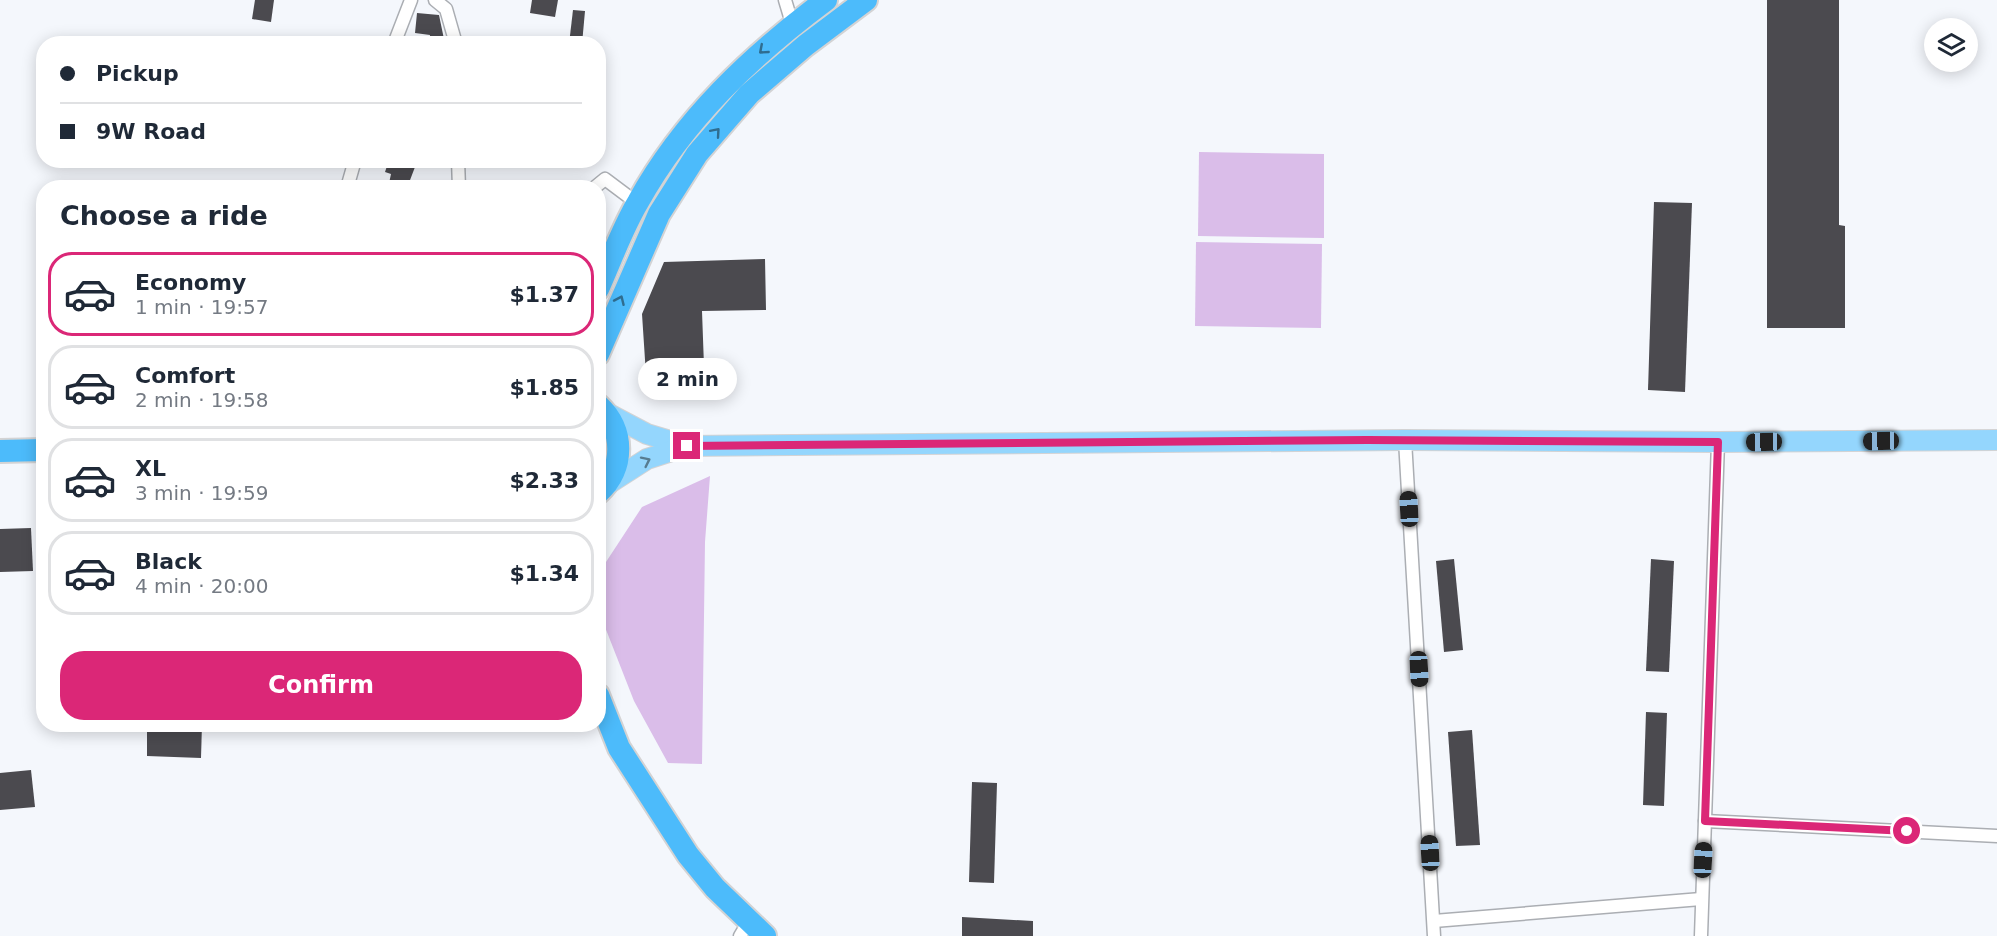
<!DOCTYPE html>
<meta charset="utf-8">
<style>
body{margin:0;font-family:"DejaVu Sans",sans-serif;background:#f2f2f3;color:#1f2937;height:100vh;display:flex;flex-direction:column;font-size:22px;white-space:nowrap}
*{box-sizing:border-box;margin:0}
p{font-size:20px;color:#747a83}
.icon{flex:none;width:33px;height:33px;fill:none;stroke:currentColor;stroke-width:2;stroke-linecap:round;stroke-linejoin:round}
.map{position:relative;flex:1;overflow:hidden}
.details{position:absolute;left:36px;top:180px;width:570px;height:552px;display:flex;flex-direction:column;background:#fff;border-radius:24px;box-shadow:0 3px 15px #0003}
.details>*{flex:none}
.hud{position:absolute;left:36px;top:36px;width:570px;height:132px;border-radius:24px;box-shadow:0 3px 15px #0003;display:grid;align-content:center;height:132px;padding:0 24px;background:#fff}
.fabs{position:absolute;left:1924px;top:18px;display:grid;gap:12px}
.fabs a{display:grid;place-items:center;width:54px;height:54px;border-radius:50%;background:#fff;box-shadow:0 3px 15px #0003;font-size:30px}
.end{position:absolute;width:27px;height:27px;margin:-14px;border:8px solid #db2777;background:#fff;box-shadow:0 0 0 3px #fff}
.from{border-radius:50%}
.bubble{position:absolute;height:42px;border-radius:21px;background:#fff;box-shadow:0 3px 15px #0003;font-size:20px;font-weight:800;line-height:42px;text-align:center}
.car{position:absolute;width:18px;height:36px;margin:-18px -9px;border-radius:8px;box-shadow:0 0 4px 2px #0007;background:linear-gradient(#222 24%,#8ab4d8 0 40%,#222 0 76%,#8ab4d8 0 86%,#222 0)}
.hud b{display:flex;align-items:center;gap:21px;height:57px;font-size:22px}
.hud b+b{border-top:2px solid #e0e1e3}
.hud i{width:15px;height:15px;background:#1f2937}
ul{padding:0;list-style:none}
li{display:flex;align-items:center;gap:18px;height:84px;margin:0 12px 9px;padding:0 12px;border:3px solid #e0e1e3;border-radius:24px}
li div{flex:1}
li b{display:block;font-size:22px}
li em{font-style:normal;font-weight:800}
li.selected{border-color:#db2777}
li>.icon{width:54px;height:54px;stroke-width:1.5}
h2{padding:0 24px;font-size:27px;line-height:72px}
.primary-button{display:flex;gap:12px;margin-top:auto;padding:12px 24px}
.primary-button a{flex:1;height:69px;border-radius:24px;background:#db2777;color:#fff;font-size:24px;font-weight:800;line-height:69px;text-align:center}
.map>svg:first-child{display:block}
</style>
<div class="map">
<svg width="1997" height="936" viewBox="0 0 1997 936">
<rect width="100%" height="100%" fill="#f4f7fc"/>
<g fill="#dabde9">
<path d="M1199,152L1324,154V238L1198,236Z"/>
<path d="M1196,242L1322,244L1321,328L1195,326Z"/>
<path d="M710,476L705,542L702,764L668,763L634,701L603,622L606,562L642,507Z"/>
</g>
<g fill="#4b4a4f">
<path d="M255,0H274L271,22L252,19Z"/>
<path d="M532,0H558L555,17L530,13Z"/>
<path d="M1767,0H1839V225L1845,226V328H1767Z"/>
<path d="M573,10L585,11L582,44H569Z"/>
<path d="M417,13L439,15L445,44H429L430,35L415,33Z"/>
<path d="M389,160H398L415,167L407,188H388L391,174L385,172Z"/>
<path d="M1654,202L1692,203L1685,392L1648,390Z"/>
<path d="M765,259L766,310L702,311L705,394H674L646,375L642,314L664,262Z"/>
<path d="M31,528L33,571L0,572V529Z"/>
<path d="M1454,559L1463,650L1444,652L1436,561Z"/>
<path d="M1651,559L1674,561L1669,672L1646,671Z"/>
<path d="M1646,712L1667,713L1664,806L1643,805Z"/>
<path d="M147,724H202L201,758L147,756Z"/>
<path d="M1472,730L1480,845L1456,846L1448,732Z"/>
<path d="M31,770L35,807L0,810V773Z"/>
<path d="M972,782L997,783L994,883L969,882Z"/>
<path d="M962,917L1033,921V936H962Z"/>
</g>
<g fill="none" stroke-linecap="round" stroke-linejoin="round">
<g stroke="#abaeb3" stroke-width="15">
<g id="street">
<path d="M435,0L446,9L456,44"/>
<path d="M785,0L794,30"/>
<path d="M394,44L411,0"/>
<path d="M458,160L459,188"/>
<path d="M347,188L355,160"/>
<path d="M594,188L605,179L637,203"/>
<path d="M1405,440L1434,936"/>
<path d="M1705,821L1997,836"/>
<path d="M1434,921L1701,899"/>
<path d="M740,936L749,921"/>
<path d="M1701,936L1718,442"/>
</g>
</g>
<g stroke="#d3d3d4" stroke-width="22">
<g id="primary">
<path d="M607,413L647,434L687,446"/>
<path d="M608,484L647,459L687,446L1405,440L1718,442L1997,440"/>
</g>
</g>
<g stroke="#d3d3d4" stroke-width="26">
<g id="highway">
<path d="M598,289C611,260 622,229 638,202C684,119 751,56 826,0"/>
<path d="M598,354L659,214L697,154L749,94L806,45L866,0"/>
<path d="M598,405C625,430 625,468 598,493"/>
<path d="M0,451L44,450"/>
<path d="M598,695L619,748L688,855L715,888L765,936"/>
</g>
</g>
<use href="#street" stroke="#fff" stroke-width="12"/>
<use href="#primary" stroke="#94d6fd" stroke-width="20"/>
<use href="#highway" stroke="#4cbbfb" stroke-width="22"/>
</g>
<defs><path id="oneway-chevron" d="M-2-3.5L2.5 0L-2 3.5" fill="none" stroke-width="1.6" stroke-linecap="round" stroke-linejoin="round" transform="scale(1.5)"/></defs>
<g stroke="#2f6d90">
<use href="#oneway-chevron" transform="translate(763 50) rotate(139)"/>
<use href="#oneway-chevron" transform="translate(716 132) rotate(-49)"/>
<use href="#oneway-chevron" transform="translate(620 300) rotate(-66)"/>
</g>
<use stroke="#577c91" href="#oneway-chevron" transform="translate(646 461) rotate(-26)"/>
<g fill="none" stroke-linecap="round" stroke-linejoin="round">
<path stroke="#db2777" stroke-width="8" d="M687,446L1367,440L1718,442L1705,821L1907,831"/>
</g>
</svg>
<div class="fabs">
<a><svg class="icon" aria-label="layers" viewBox="0 0 24 24"><path d="M12 4l9 5-9 5-9-5zM3 14l9 5 9-5"/></svg></a>
</div>
<i class="end from" style="left:1907px;top:831px"></i>
<i class="end" style="left:687px;top:446px"></i>
<div class="bubble" style="left:638px;top:358px;width:99px">2 min</div>
<i class="car" style="left:1881px;top:441px;rotate:269deg"></i>
<i class="car" style="left:1764px;top:442px;rotate:269deg"></i>
<i class="car" style="left:1409px;top:509px;rotate:357deg"></i>
<i class="car" style="left:1419px;top:669px;rotate:177deg"></i>
<i class="car" style="left:1430px;top:853px;rotate:357deg"></i>
<i class="car" style="left:1703px;top:860px;rotate:3deg"></i>
<div class="hud">
<b><i class="from"></i>Pickup</b>
<b><i></i>9W Road</b>
</div>
<section class="details">
<h2>Choose a ride</h2>
<ul>
<li class="selected"><svg class="icon" aria-label="car" viewBox="0 0 24 24"><path d="M5 17H2v-5l4-1 3-4h7l3 4 3 1v5h-3M9 17h6M6 11h13"/><circle cx="7" cy="17" r="2"/><circle cx="17" cy="17" r="2"/></svg><div><b>Economy</b><p>1 min · 19:57</p></div><em>$1.37</em></li>
<li><svg class="icon" aria-label="car" viewBox="0 0 24 24"><path d="M5 17H2v-5l4-1 3-4h7l3 4 3 1v5h-3M9 17h6M6 11h13"/><circle cx="7" cy="17" r="2"/><circle cx="17" cy="17" r="2"/></svg><div><b>Comfort</b><p>2 min · 19:58</p></div><em>$1.85</em></li>
<li><svg class="icon" aria-label="car" viewBox="0 0 24 24"><path d="M5 17H2v-5l4-1 3-4h7l3 4 3 1v5h-3M9 17h6M6 11h13"/><circle cx="7" cy="17" r="2"/><circle cx="17" cy="17" r="2"/></svg><div><b>XL</b><p>3 min · 19:59</p></div><em>$2.33</em></li>
<li><svg class="icon" aria-label="car" viewBox="0 0 24 24"><path d="M5 17H2v-5l4-1 3-4h7l3 4 3 1v5h-3M9 17h6M6 11h13"/><circle cx="7" cy="17" r="2"/><circle cx="17" cy="17" r="2"/></svg><div><b>Black</b><p>4 min · 20:00</p></div><em>$1.34</em></li>
</ul>
<div class="primary-button"><a>Confirm</a></div>
</section>
</div>
